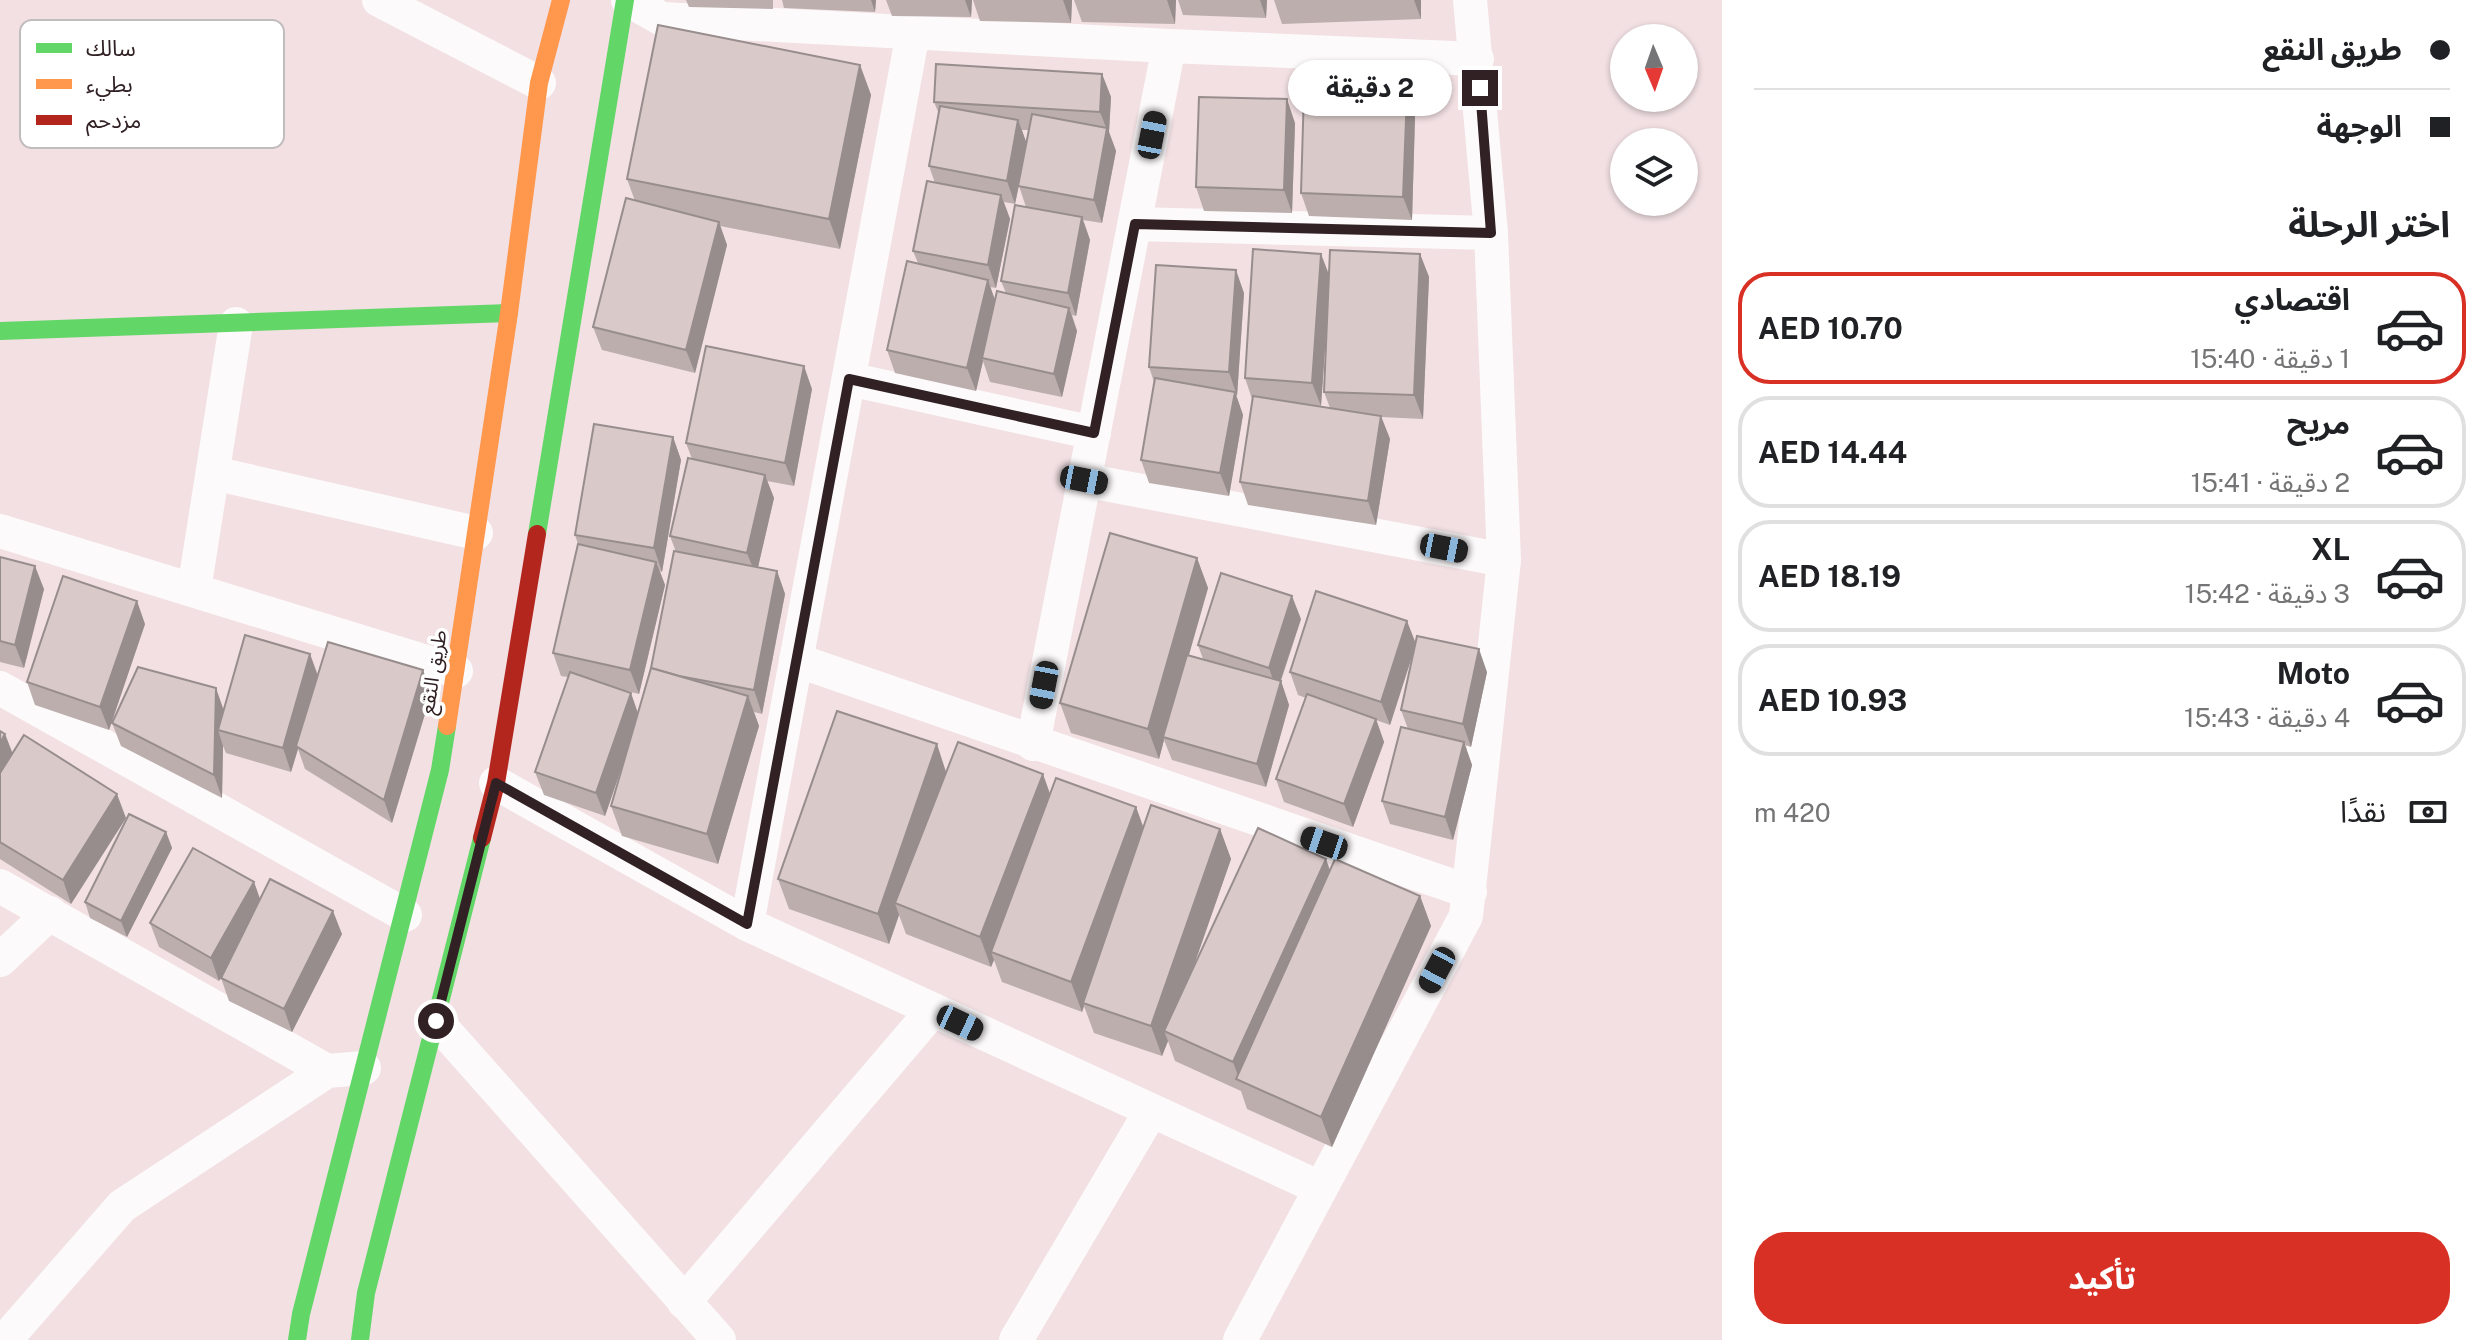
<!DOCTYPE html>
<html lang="ar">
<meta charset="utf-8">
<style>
body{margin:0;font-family:"Public Sans","Noto Sans Arabic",sans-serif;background:#f2f2f2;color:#202124;direction:rtl;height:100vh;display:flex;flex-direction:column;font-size:30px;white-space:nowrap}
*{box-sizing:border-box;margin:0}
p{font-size:26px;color:#757577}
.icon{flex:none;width:44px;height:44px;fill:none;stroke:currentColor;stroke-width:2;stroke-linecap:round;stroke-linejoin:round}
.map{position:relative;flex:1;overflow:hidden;direction:ltr}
.details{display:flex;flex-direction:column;background:#fff;width:760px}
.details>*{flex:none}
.hud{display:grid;align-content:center;height:176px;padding:0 32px;background:#fff}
.needle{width:52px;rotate:178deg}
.controls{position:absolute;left:1610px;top:24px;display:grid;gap:16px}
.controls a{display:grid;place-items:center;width:88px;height:88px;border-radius:50%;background:#fff;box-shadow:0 2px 6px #0004;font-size:40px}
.end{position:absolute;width:36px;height:36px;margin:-18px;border:10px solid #312124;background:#fff;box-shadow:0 0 0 4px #fff}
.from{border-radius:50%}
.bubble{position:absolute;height:56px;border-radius:28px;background:#fff;box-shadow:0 2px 6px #0004;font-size:26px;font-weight:700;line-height:56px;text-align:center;direction:rtl}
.car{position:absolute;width:24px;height:48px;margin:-24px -12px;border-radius:10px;box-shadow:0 0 6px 2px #0007;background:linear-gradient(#222 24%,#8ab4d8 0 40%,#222 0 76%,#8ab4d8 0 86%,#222 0)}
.hud b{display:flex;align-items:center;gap:28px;height:76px;font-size:30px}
.hud b+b{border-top:2px solid #e0e0e0}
.hud i{width:20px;height:20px;background:#202124}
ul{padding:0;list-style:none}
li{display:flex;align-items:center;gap:24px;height:112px;margin:0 16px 12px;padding:0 16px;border:4px solid #e0e0e0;border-radius:32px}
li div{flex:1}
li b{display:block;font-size:30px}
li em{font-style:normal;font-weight:700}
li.active{border-color:#d93025}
li>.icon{width:72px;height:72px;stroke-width:1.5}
h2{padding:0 32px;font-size:36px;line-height:96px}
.pay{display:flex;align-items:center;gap:20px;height:88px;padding:0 32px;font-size:30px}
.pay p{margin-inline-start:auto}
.button{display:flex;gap:16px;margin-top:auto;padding:16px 32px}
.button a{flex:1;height:92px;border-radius:32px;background:#d93025;color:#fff;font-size:32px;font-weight:700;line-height:92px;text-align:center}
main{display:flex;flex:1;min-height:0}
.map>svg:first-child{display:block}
</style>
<main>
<section class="details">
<div class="hud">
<b><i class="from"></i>طريق النقع</b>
<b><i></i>الوجهة</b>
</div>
<h2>اختر الرحلة</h2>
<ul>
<li class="active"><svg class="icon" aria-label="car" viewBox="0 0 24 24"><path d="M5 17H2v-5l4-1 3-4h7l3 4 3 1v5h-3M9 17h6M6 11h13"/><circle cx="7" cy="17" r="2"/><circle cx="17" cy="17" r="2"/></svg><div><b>اقتصادي</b><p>1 دقيقة · 15:40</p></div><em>AED 10.70</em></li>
<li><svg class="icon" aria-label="car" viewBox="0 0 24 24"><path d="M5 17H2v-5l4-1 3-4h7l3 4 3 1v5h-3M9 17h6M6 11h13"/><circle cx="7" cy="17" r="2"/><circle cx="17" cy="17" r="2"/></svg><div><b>مريح</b><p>2 دقيقة · 15:41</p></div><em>AED 14.44</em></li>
<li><svg class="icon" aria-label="car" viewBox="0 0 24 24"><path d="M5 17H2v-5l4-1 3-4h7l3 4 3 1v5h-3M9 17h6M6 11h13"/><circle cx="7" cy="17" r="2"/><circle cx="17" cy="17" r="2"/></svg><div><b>XL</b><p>3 دقيقة · 15:42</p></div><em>AED 18.19</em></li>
<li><svg class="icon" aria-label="car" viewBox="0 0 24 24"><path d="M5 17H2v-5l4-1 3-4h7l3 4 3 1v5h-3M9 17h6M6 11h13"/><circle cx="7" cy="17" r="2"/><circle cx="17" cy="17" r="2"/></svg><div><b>Moto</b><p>4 دقيقة · 15:43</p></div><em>AED 10.93</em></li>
</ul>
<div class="pay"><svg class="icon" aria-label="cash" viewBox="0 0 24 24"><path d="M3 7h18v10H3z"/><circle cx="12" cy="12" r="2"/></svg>نقدًا<p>420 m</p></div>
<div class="button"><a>تأكيد</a></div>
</section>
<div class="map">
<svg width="1722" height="1340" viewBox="0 0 1722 1340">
<rect width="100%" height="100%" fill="#f2e0e3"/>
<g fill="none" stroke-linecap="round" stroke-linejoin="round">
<g stroke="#fdfafb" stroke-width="34">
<path d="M379,0L539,83"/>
<path d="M628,0L662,19L1169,46L1477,59"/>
<path d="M1135,224L1491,233"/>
<path d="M849,379L1094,433"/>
<path d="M213,473L476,533"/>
<path d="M1084,480L1504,560"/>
<path d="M0,531L456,671"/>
<path d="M194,590L236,324"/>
<path d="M796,660L1470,892"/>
<path d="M0,688L405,915"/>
<path d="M1033,744L1169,46"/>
<path d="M496,783L747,924L1320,1188"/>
<path d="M0,886L327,1071"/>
<path d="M747,924L913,33"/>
<path d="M0,960L50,913"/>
<path d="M436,1021L719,1340"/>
<path d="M684,1302L933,1010"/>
<path d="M5,1340L122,1206L327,1071L364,1068"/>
<path d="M1016,1340L1151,1111"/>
<path d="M1240,1340L1466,916L1504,560L1491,233L1470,0"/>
</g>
<g stroke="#63d668" stroke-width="18">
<path d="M0,331L509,313"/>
<path d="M537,534L625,0"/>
<path d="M297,1340L301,1314L440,770L447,726"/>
<path d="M360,1340L366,1293L482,838"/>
</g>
<path stroke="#ff974d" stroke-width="18" d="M447,726L509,313L539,83L561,0"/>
<path stroke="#b3261e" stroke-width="18" d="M482,838L496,783L537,534"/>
</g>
<g fill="#bbaead" fill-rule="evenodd">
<path d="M686,0H773V9L689,7Z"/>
<path d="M782,0H876L875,12L784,8Z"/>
<path d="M886,0H972L971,17L892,16Z"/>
<path d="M973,0H1072L1071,23L980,21Z"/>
<path d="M1074,0H1176L1175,24L1082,22Z"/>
<path d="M1178,0H1267L1266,18L1183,15Z"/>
<path d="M1274,0H1421V19L1282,24Z"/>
<path d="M860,65L871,95L840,249L720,226L727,245L695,373L602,350L593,327L635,201L627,179Z"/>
<path d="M1102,74L1111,97L1109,132L1116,151L1102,223L1083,220L1090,240L1076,316L1072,315L1077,331L1062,397L990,382L983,361L976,391L895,373L887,350L918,263L913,251L935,183L929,166L939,114L934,102ZM1022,130H1029L1026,143ZM1019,186L1026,207L1001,281L1006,293L995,300L990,287L996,288L1010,219L1004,202L1015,204Z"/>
<path d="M1415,117L1412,220L1309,216L1301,193Z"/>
<path d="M1295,123L1292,213L1204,211L1196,187Z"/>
<path d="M1420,254L1429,277L1423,419L1381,417L1390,439L1376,525L1248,505L1240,482L1252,399L1245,378L1329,274ZM1327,317L1324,392L1330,408L1310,405L1321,406Z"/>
<path d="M1244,293L1237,396L1236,395L1243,415L1229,496L1149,483L1141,460L1154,382L1149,367Z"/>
<path d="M812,389L794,486L767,481L774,498L758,567L777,571L785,594L762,714L754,712L759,726L718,864L622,836L611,806L627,753L605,816L544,795L535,772L568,677L561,676L553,653L578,544L575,535L673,437L681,460L662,572L660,571L665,585L639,694L619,689L638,713L651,668L676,552L670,536L692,459L686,443Z"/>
<path d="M0,557L44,589L24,668L0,662Z"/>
<path d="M1197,558L1208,588L1189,655L1203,659L1198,645L1301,619L1281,681L1289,705L1266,787L1172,760L1164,740L1159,759L1071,733L1060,703Z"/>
<path d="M145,624L109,730L35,705L27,682Z"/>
<path d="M1416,643L1487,672L1471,747L1465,745L1472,765L1453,840L1390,824L1382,801L1408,729L1401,710L1415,647L1390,725L1376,720L1384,742L1353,827L1284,802L1276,779L1306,698L1298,695L1290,672Z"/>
<path d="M310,654L318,675L423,670L431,694L392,823L305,769L298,749L291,772L226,753L223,746L222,798L121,746L112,723L224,710Z"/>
<path d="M0,731L5,734L12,753L126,818L71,904L0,859Z"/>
<path d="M946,771L1050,793L1136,807L1143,828L1220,829L1231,859L1193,968L1330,869L1420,896L1431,926L1332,1147L1247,1109L1241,1091L1175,1061L1168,1041L1162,1056L1094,1033L1084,1006L1082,1012L1002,982L994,960L991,967L906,934L899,915L889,944L789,909L778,879Z"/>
<path d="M166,832L172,848L127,937L90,918L85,902Z"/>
<path d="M254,882L260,899L342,934L292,1032L229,1001L221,978L219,981L159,947L150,923Z"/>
</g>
<g fill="#988d8d">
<path d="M871,0H876L875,12Z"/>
<path d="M965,0H972L971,17Z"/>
<path d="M1063,0H1072L1071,23Z"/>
<path d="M1167,0H1176L1175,24Z"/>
<path d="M1260,0H1267L1266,18Z"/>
<path d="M1414,0H1421V19Z"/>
<path d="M860,65L871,95L840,249L829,219Z"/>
<path d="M1102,74L1111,97L1109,132L1116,151L1102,223L1094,200L1107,130L1100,112Z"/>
<path d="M1407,94L1415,117L1412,220L1403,197Z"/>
<path d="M1287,99L1295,123L1292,213L1284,190Z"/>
<path d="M1018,120L1027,144L1015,204L1007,181Z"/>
<path d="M1001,195L1010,219L996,288L988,265Z"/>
<path d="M1082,217L1090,240L1076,316L1068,293Z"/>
<path d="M719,222L727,245L695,373L686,350Z"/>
<path d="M1321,254L1330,277L1321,406L1312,383Z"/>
<path d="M1420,254L1429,277L1423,419L1414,395Z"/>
<path d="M1236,270L1244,293L1237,396L1229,372Z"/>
<path d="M988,280L996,303L982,358L983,361L976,391L967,368Z"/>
<path d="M1069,308L1077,331L1062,397L1054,374Z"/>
<path d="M804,366L812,389L794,486L785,463Z"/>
<path d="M1235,392L1243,415L1229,496L1220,473Z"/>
<path d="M1381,416L1390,439L1376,525L1368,501Z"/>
<path d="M673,437L681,460L662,572L654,548Z"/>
<path d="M765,475L774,498L756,576L747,553Z"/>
<path d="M1197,558L1208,588L1165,738L1163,737L1164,740L1159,759L1148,729Z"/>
<path d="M656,562L665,585L639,694L630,670Z"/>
<path d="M35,566L44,589L24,668L15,645Z"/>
<path d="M777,571L785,594L762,714L754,690Z"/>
<path d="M1292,596L1301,619L1277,691L1269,668Z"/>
<path d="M137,601L145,624L109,730L100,707Z"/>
<path d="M1407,621L1416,644L1390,725L1381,702Z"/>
<path d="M1479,649L1487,672L1471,747L1463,724Z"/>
<path d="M310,654L318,677L296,746L298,749L291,772L283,748Z"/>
<path d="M423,670L431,694L392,823L384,800Z"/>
<path d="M1281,681L1289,705L1266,787L1257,764Z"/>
<path d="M216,688L224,711L218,730L223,746L222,798L214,775Z"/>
<path d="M631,693L639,716L605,816L596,793Z"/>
<path d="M748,696L759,726L718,864L707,834Z"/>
<path d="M1376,719L1384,742L1353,827L1344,804Z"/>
<path d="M5,734L14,757L0,780V743Z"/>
<path d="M1464,742L1472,765L1453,840L1445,817Z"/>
<path d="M937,744L947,775L895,903L899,915L889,944L878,914Z"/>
<path d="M1043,774L1054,805L991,952L994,960L991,967L980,937Z"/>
<path d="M117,794L126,818L71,904L63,880Z"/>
<path d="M1136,807L1147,837L1083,1003L1084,1006L1082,1012L1071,982Z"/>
<path d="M1220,829L1231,859L1170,1034L1164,1031L1168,1041L1162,1056L1151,1026Z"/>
<path d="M166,832L172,848L127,937L121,921Z"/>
<path d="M1326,859L1337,890L1240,1081L1233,1062Z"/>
<path d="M254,882L262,905L219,981L211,958Z"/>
<path d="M1420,896L1431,926L1332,1147L1321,1117Z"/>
<path d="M333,911L342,934L292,1032L284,1009Z"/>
</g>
<g fill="#d9cac9" stroke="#988d8d" stroke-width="2">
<path d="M658,25L860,65L829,219L627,179Z"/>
<path d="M936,64L1102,74L1100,112L934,102Z"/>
<path d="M1304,90L1407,94L1403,197L1301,193Z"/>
<path d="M1199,97L1287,99L1284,190L1196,187Z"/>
<path d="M940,106L1018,120L1007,181L929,166Z"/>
<path d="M1032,114L1107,128L1094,200L1018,186Z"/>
<path d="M927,181L1001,195L988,265L913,251Z"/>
<path d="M626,198L719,222L686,350L593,327Z"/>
<path d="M1015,205L1082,217L1068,293L1001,281Z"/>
<path d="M1253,249L1321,254L1312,383L1245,378Z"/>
<path d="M1330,250L1420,254L1414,395L1324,392Z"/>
<path d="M907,261L988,280L967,368L887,350Z"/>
<path d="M1156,265L1236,270L1229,372L1149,367Z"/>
<path d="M997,291L1069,308L1054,374L982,358Z"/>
<path d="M706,346L804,366L785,463L686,443Z"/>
<path d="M1155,378L1235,392L1220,473L1141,460Z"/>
<path d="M1253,396L1381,416L1368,501L1240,482Z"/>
<path d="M594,424L673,437L654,548L575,535Z"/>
<path d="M688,458L765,475L747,553L670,536Z"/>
<path d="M1110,533L1197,558L1148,729L1060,703Z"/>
<path d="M578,544L656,562L630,670L553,653Z"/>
<path d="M674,551L777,571L754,690L679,676L651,668Z"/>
<path d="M0,557L35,566L15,645L0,641Z"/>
<path d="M1221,573L1292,596L1269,668L1198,645Z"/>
<path d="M63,576L137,601L100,707L27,682Z"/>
<path d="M1316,591L1407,621L1381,702L1290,672Z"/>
<path d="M245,635L310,654L283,748L218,730Z"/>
<path d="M1417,636L1479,649L1463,724L1401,710Z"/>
<path d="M328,642L423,670L384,800L296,746Z"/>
<path d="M1187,655L1281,681L1257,764L1163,737Z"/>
<path d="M138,667L216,688L214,775L112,723Z"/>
<path d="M651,668L748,696L707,834L611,806Z"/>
<path d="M570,672L631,693L596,793L535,772Z"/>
<path d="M1307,694L1376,719L1344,804L1276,779Z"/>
<path d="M837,711L937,744L878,914L778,879Z"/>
<path d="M1401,727L1464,742L1445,817L1382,801Z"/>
<path d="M0,731L5,734L0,743Z"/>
<path d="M24,735L117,794L63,880L0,842V773Z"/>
<path d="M958,742L1043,774L980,937L895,903Z"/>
<path d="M1056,778L1136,807L1071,982L991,952Z"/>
<path d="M1151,805L1220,829L1151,1026L1083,1003Z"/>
<path d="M129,814L166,832L121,921L85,902Z"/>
<path d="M1258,828L1326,859L1233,1062L1164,1031Z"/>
<path d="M193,848L254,882L211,958L150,923Z"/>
<path d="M1335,859L1420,896L1321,1117L1236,1079Z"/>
<path d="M270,879L333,911L284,1009L221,978Z"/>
</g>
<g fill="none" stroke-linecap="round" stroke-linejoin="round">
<path stroke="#312124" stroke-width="10" d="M436,1021L496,783L747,924L849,379L1094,433L1135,224L1491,233L1480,88"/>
</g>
<g text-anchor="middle" stroke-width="7" stroke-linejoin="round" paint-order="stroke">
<g font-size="20" fill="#312124" stroke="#fff">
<text transform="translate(433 672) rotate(-81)" y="7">طريق النقع</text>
</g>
</g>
<rect x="20" y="20" width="264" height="128" rx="12" fill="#fff" stroke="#c1bcbd" stroke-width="2"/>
<rect x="36" y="43" width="36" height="10" fill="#63d668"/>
<rect x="36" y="79" width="36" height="10" fill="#ff974d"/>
<rect x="36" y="115" width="36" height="10" fill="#b3261e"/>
<g font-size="22" fill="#312124">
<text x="86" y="56">سالك</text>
<text x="86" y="92">بطيء</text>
<text x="86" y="128">مزدحم</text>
</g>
</svg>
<div class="controls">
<a><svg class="needle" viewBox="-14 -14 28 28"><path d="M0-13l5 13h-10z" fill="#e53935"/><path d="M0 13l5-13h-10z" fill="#757577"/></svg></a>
<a><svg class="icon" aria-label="layers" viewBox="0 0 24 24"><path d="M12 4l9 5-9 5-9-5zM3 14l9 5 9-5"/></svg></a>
</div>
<i class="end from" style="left:436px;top:1021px"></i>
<i class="end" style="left:1480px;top:88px"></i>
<div class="bubble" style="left:1288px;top:60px;width:164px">2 دقيقة</div>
<i class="car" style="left:1152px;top:135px;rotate:11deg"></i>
<i class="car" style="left:1084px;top:480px;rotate:101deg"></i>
<i class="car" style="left:1444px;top:548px;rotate:101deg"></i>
<i class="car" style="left:1044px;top:685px;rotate:191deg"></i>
<i class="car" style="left:1324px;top:843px;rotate:289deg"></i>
<i class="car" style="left:1437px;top:970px;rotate:208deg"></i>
<i class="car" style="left:960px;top:1023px;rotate:115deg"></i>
</div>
</main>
